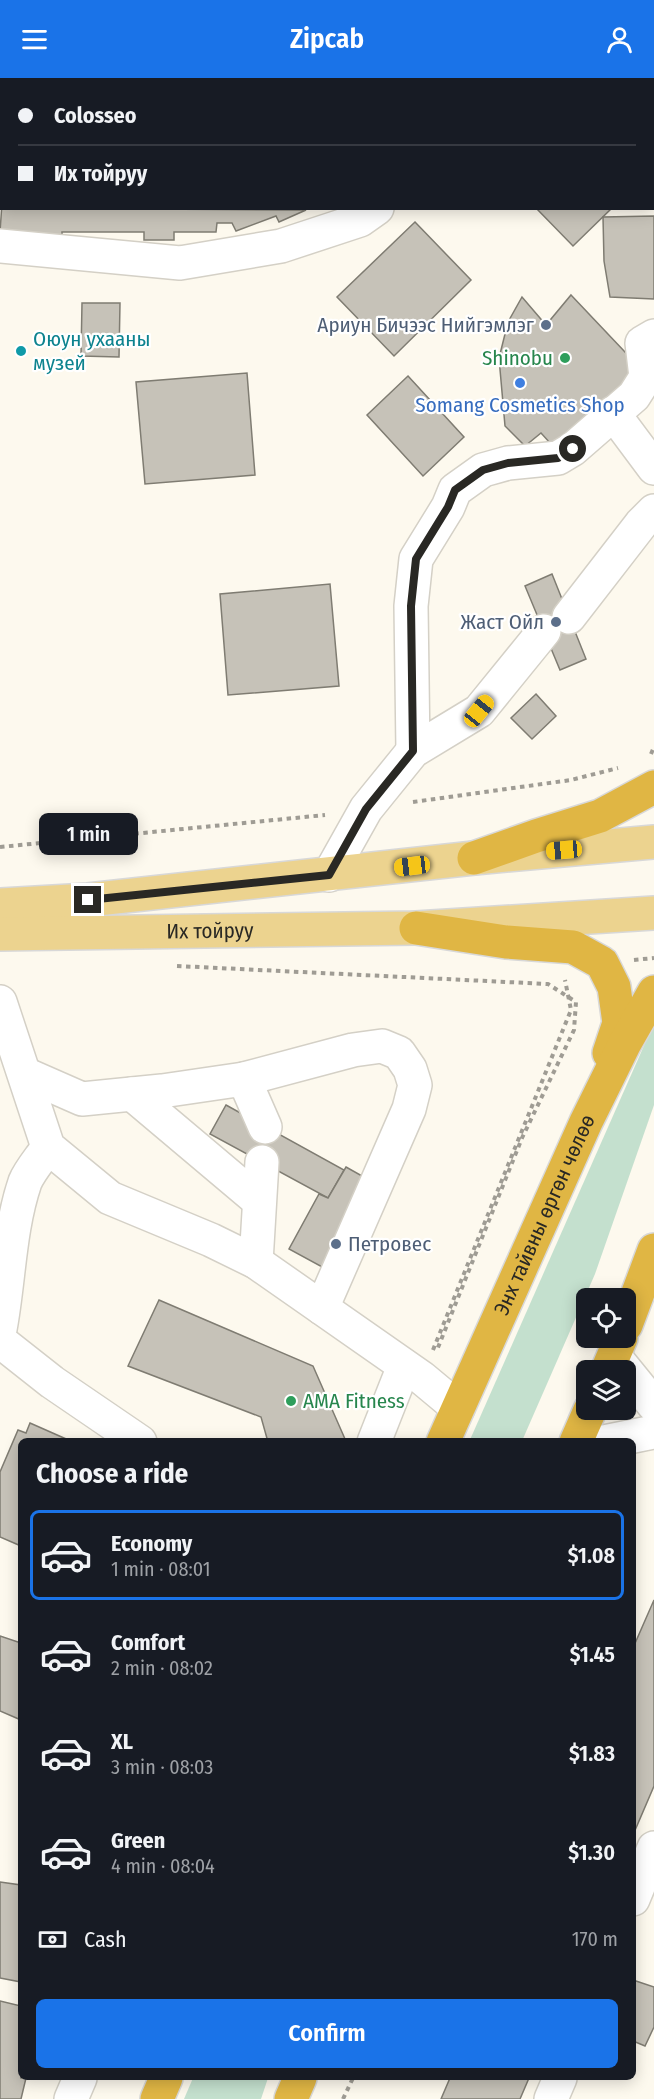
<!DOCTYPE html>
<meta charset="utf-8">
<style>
body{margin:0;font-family:"Fira Sans Condensed",sans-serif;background:#242831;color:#f1f3f6;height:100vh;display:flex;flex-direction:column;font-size:22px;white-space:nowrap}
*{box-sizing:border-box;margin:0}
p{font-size:20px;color:#9ea1a6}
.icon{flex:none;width:33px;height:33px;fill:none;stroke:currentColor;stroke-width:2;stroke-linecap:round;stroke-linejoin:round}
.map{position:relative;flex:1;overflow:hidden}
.drawer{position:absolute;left:18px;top:1360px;width:618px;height:642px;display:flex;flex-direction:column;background:#171b24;border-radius:9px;box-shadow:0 3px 15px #0003}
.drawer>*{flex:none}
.guide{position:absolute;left:0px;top:0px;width:654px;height:132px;box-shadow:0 3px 15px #0003;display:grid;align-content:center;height:132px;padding:0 18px;background:#171b24}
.controls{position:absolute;left:576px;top:1210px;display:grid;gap:12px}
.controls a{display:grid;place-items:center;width:60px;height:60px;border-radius:9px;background:#171b24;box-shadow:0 3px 15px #0003;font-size:30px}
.end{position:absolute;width:27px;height:27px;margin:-14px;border:8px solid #292824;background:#fff;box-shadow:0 0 0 3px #fff}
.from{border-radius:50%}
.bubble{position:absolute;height:42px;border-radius:9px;background:#171b24;box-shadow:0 3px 15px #0003;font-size:20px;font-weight:600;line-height:42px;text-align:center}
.car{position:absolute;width:18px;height:36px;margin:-18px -9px;border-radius:8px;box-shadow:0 0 4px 2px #0007;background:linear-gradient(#f5c518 24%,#345 0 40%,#f5c518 0 76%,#345 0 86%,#f5c518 0)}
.guide b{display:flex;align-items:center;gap:21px;height:57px;font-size:22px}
.guide b+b{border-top:2px solid #363941}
.guide i{width:15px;height:15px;background:#f1f3f6}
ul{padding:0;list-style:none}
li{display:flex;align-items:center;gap:18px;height:90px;margin:0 12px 9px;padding:0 6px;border:3px solid transparent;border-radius:9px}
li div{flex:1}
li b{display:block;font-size:22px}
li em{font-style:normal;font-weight:600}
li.current{border-color:#1a73e8}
li>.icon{width:54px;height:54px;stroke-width:1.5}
h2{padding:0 18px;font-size:27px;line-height:72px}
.pay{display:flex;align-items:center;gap:15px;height:66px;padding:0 18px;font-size:22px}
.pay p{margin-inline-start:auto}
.primary-button{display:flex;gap:12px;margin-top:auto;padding:12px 18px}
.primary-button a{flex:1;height:69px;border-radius:9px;background:#1a73e8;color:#fff;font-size:24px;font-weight:600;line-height:69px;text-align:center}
header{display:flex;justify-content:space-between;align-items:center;height:78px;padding:0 18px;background:#1a73e8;color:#fff;font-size:27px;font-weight:600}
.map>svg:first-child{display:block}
</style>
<header><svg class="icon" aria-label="menu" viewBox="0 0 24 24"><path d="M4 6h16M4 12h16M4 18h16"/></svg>Zipcab<svg class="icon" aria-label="person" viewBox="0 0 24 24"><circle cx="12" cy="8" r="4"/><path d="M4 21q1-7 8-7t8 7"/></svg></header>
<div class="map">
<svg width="654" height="2021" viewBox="0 0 654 2021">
<rect width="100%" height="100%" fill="#fdf9ee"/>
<g fill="#c4e0ce">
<path d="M654,945V1027L595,1196L522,1363L469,1364Z"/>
<path d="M193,2000H268L261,2021H184Z"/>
</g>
<g fill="#c6c2b8" stroke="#7f7c72" stroke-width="1.5">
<path d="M9,0H80L9,2Z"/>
<path d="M342,0H412L341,2Z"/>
<rect x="559" y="0" width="72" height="2"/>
<path d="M2,125V130L306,132L279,144L276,138L236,153L232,145H217L216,154H174V162H144V154H62V160H33V154H0Z"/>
<path d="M536,130H612L573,168Z"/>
<path d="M654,138V221L610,219L604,183L603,139Z"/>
<path d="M415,144L471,202L394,278L337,219Z"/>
<path d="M571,217L643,293L561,377L541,355L525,368L505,348L499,280L508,244L522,219L546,247Z"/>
<path d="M82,225H120L119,279L81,278Z"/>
<path d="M247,295L255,397L145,406L136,304Z"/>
<path d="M408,298L464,359L423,398L367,337Z"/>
<path d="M552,496L586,581L560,592L525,508Z"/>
<path d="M330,506L339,608L228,617L220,516Z"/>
<path d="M536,616L556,638L532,661L511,640Z"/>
<path d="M226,1027L344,1092L328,1120L210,1056Z"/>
<path d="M346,1089L371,1103L324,1190L289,1171L319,1116L328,1120Z"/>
<path d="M159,1222L313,1288L345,1361L344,1364H268L261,1339L128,1288Z"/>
<path d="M30,1345L73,1364H21V1468L0,1459V1394L18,1352L26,1355Z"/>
<path d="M654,1522V1708L633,1757V1570Z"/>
<path d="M0,1558L21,1565V1642L0,1633Z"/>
<path d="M0,1804L21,1807V1904L0,1900Z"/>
<path d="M633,1902L654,1909V1949L645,1968L633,1963Z"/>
<path d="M0,1923L21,1928V2000H26L21,2021H0Z"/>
<path d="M450,2000H529L520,2021H441Z"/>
</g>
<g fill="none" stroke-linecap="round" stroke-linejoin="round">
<g stroke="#d4d0c6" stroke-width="36">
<g id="minor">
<path d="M108,2V0"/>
<path d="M255,2L256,0"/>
<path d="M472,2V0"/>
<path d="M0,18H2"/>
<path d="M0,168L180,185L281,168L360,142L377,130"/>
<path d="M613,335L654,390"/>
<path d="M569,539L641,446L654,433"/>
<path d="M413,673L411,528L416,481L448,429L455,412L483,392L508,385L558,380L573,371L634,318L646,299L642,265L654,258"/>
<path d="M329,797L366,731L413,673L479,633L544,553"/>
<path d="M0,924L48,1069L110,1120L211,1162L256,1184L422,1300L458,1330"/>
<path d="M25,996L82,1021L162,1013L244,1001L265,1049"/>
<path d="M244,1001L353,972L382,968L399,975L410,991L415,1007L409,1031L322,1230"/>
<path d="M132,1016L259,1123"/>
<path d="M256,1184L262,1084"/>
<path d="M0,1251C9,1203 9,1151 25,1104C30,1092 41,1080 48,1069"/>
<path d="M0,1263L52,1304L140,1364"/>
<path d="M614,1278L654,1327"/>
<path d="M374,1364L404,1288"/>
<path d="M604,1364L654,1354"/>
<path d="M633,1821L654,1770"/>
<path d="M71,2021L80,2000"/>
<path d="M551,2021L560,2000"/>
</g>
</g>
<g stroke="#d8d8d8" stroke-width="36">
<g id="major">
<path d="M0,827L88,822L474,780L654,764"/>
<path id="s1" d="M0,856L416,850L654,835"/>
</g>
</g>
<g stroke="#d8d8d8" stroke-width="36">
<g id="highway">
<path d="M474,780L536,758L600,738L654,709"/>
<path d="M416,850L506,864L573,869L602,885L614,909L619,945L609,975"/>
<path d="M626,1247L654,1172"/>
<path d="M607,1293L621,1260"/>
<path id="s2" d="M443,1364L586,1044L625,965L654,914"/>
<path d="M576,1364L590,1332"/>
<path d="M157,2021L166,2000"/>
<path d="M291,2021L300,2000"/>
</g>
</g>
<g stroke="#9f9c94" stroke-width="4" stroke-dasharray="4.5 4.5" stroke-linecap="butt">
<path d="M651,676L654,669"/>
<path d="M413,724L571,702L618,690"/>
<path d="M0,769L325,737"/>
<path d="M634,882L654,880"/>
<path d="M177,888L548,906L576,924L574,952L522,1060L437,1272"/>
<path d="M433,1272L571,932L565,902"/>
<path d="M343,2021L353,2000"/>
</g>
<use href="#minor" stroke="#fff" stroke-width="33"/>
<use href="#major" stroke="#ecd38f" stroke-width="33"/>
<use href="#highway" stroke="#e0b644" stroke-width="33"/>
</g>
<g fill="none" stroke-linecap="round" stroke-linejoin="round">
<path stroke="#292824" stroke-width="8" d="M88,822L329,797L366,731L413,673L411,528L416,481L448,429L455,412L483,392L508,385L558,380L573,371"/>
</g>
<g fill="#5c6f8a" stroke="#fff" stroke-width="2">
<circle cx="546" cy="247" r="6"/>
<circle cx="556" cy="544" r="6"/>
<circle cx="336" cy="1166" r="6"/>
</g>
<circle fill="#0f9aa8" stroke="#fff" stroke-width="2" cx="21" cy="273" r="6"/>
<g fill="#2e9e5b" stroke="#fff" stroke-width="2">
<circle cx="565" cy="280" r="6"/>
<circle cx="291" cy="1323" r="6"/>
</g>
<circle fill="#3f7fe0" stroke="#fff" stroke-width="2" cx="520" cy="305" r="6"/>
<g text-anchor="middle" stroke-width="4.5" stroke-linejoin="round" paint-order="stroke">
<g font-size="21" fill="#4e5e75" stroke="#fff" text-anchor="end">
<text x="534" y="254">Ариун Бичээс Нийгэмлэг</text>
<text x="544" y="551">Жаст Ойл</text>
<text x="348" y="1173" text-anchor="start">Петровес</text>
</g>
<g font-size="21" fill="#0d838f" stroke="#fff" text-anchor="start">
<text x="33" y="268">Оюун ухааны<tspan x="33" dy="24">музей</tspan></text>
</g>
<g font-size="21" fill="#27864d" stroke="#fff" text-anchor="end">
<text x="553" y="287">Shinobu</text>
<text x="303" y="1330" text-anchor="start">AMA Fitness</text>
</g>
<g font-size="21" fill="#366cbe" stroke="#fff">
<text x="520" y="334">Somang Cosmetics Shop</text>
</g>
<g font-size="21" fill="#292824" stroke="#fff">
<text dy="7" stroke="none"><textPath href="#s1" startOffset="210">Их тойруу</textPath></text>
<text dy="7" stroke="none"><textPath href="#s2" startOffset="249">Энх тайвны өргөн чөлөө</textPath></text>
</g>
</g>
</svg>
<div class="controls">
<a><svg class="icon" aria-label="locate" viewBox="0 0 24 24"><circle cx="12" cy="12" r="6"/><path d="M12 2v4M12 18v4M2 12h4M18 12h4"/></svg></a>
<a><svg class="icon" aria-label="layers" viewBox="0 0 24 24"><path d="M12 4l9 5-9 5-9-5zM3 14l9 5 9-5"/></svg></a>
</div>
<i class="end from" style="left:573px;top:371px"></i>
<i class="end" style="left:88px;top:822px"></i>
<div class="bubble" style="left:39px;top:735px;width:99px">1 min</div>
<i class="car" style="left:479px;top:633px;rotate:39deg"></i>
<i class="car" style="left:564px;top:772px;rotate:265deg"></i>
<i class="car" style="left:412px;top:788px;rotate:263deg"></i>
<div class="guide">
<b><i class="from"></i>Colosseo</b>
<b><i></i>Их тойруу</b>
</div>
<section class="drawer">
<h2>Choose a ride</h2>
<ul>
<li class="current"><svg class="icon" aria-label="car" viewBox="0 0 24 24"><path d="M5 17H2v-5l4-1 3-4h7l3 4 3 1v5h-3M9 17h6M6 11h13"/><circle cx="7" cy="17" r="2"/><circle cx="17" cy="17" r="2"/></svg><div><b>Economy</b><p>1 min · 08:01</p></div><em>$1.08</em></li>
<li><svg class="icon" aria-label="car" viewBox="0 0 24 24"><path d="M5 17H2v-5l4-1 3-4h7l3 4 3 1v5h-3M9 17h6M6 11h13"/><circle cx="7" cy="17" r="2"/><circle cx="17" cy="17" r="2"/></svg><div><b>Comfort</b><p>2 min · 08:02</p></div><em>$1.45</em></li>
<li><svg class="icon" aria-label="car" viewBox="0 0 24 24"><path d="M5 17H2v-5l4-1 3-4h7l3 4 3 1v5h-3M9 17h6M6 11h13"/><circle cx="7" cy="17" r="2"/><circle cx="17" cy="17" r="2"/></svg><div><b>XL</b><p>3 min · 08:03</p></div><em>$1.83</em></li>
<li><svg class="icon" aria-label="car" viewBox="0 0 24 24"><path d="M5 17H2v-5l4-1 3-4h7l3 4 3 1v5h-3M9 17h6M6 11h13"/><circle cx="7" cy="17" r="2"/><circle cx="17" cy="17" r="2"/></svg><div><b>Green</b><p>4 min · 08:04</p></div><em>$1.30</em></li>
</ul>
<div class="pay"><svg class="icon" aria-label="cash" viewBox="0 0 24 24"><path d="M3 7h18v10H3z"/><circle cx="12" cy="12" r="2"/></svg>Cash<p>170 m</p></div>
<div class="primary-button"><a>Confirm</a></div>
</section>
</div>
